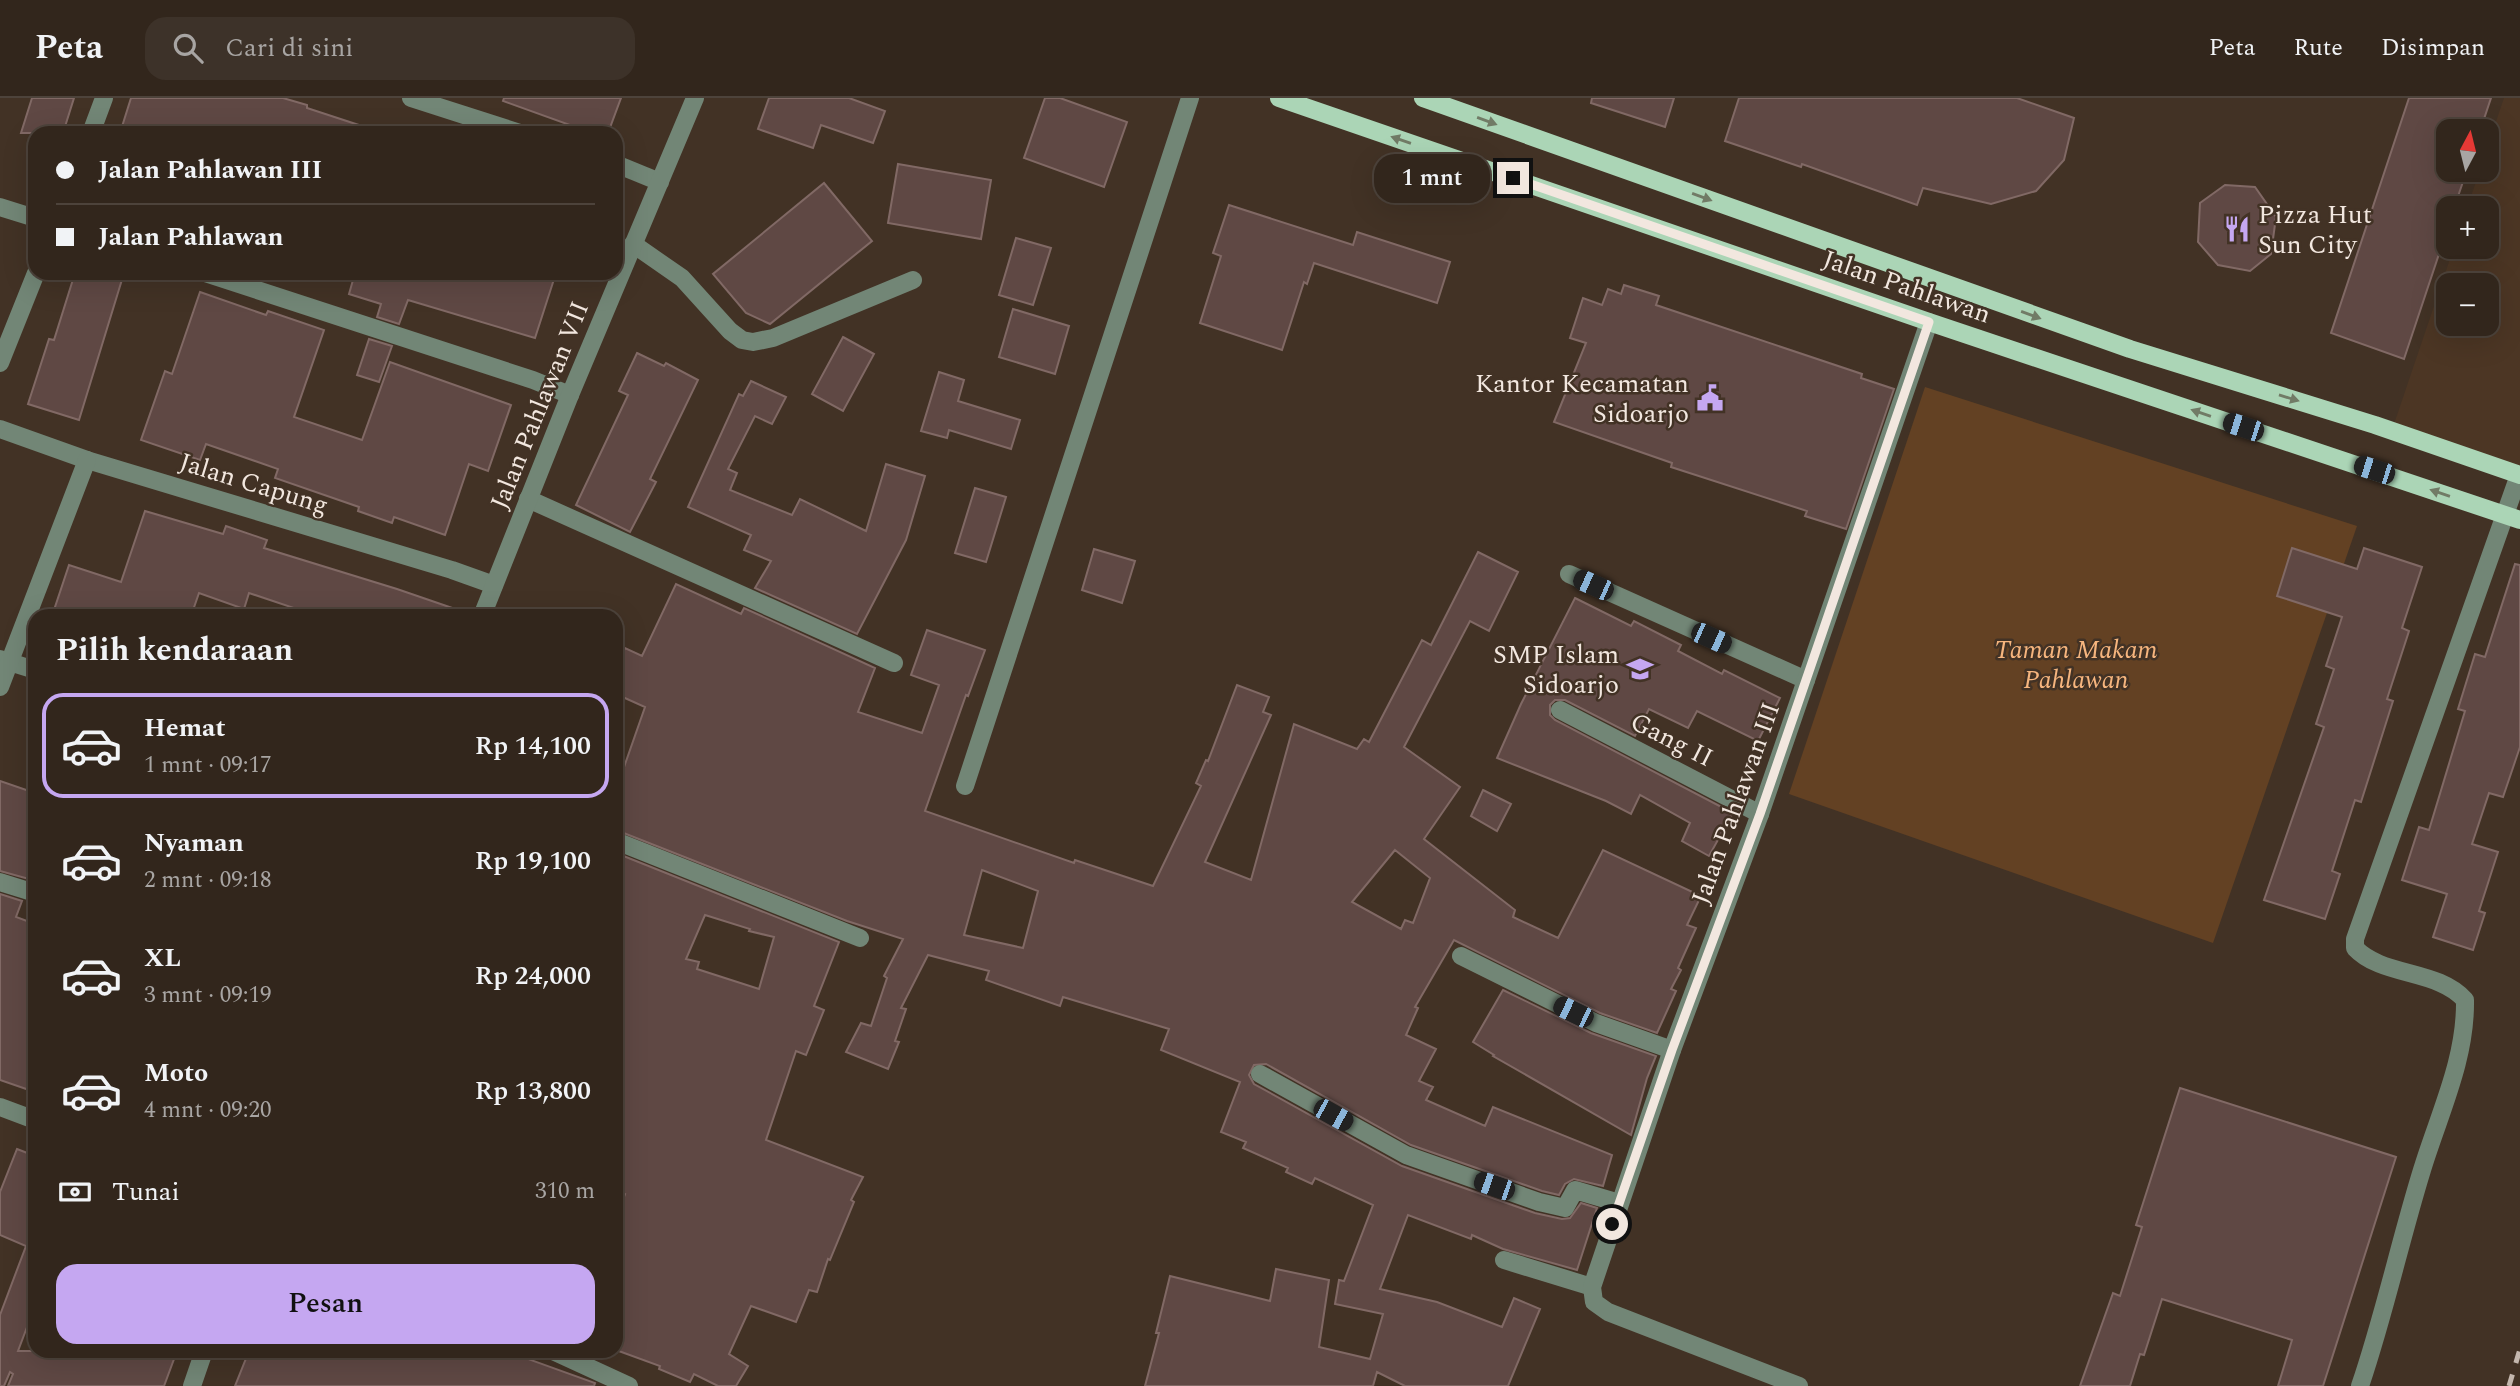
<!DOCTYPE html>
<html lang="id">
<meta charset="utf-8">
<style>
body{margin:0;font-family:Spectral,serif;background:#3d3229;color:#f1f3f6;height:100vh;display:flex;flex-direction:column;font-size:26px;white-space:nowrap}
*{box-sizing:border-box;margin:0}
p{font-size:23px;color:#a8a5a3}
.icon{flex:none;width:38px;height:38px;fill:none;stroke:currentColor;stroke-width:2;stroke-linecap:round;stroke-linejoin:round}
.map{position:relative;flex:1;overflow:hidden}
.panel{position:absolute;left:28px;top:511px;width:595px;height:749px;display:flex;flex-direction:column;background:#32261c;border-radius:21px;box-shadow:0 7px 28px #0002,0 0 0 2px #4d433b}
.panel>*{flex:none}
.top-card{position:absolute;left:28px;top:28px;width:595px;height:154px;border-radius:21px;box-shadow:0 7px 28px #0002,0 0 0 2px #4d433b;display:grid;align-content:center;height:154px;padding:0 28px;background:#32261c}
.needle{width:46px;rotate:7deg}
.fabs{position:absolute;left:2436px;top:21px;display:grid;gap:14px}
.fabs a{display:grid;place-items:center;width:63px;height:63px;border-radius:14px;background:#32261c;box-shadow:0 7px 28px #0002,0 0 0 2px #4d433b;font-size:35px}
.end{position:absolute;width:32px;height:32px;margin:-16px;border:9px solid #f2e7df;background:#111;box-shadow:0 0 0 4px #111}
.from{border-radius:50%}
.bubble{position:absolute;height:49px;border-radius:21px;background:#32261c;box-shadow:0 7px 28px #0002,0 0 0 2px #4d433b;font-size:23px;font-weight:600;line-height:49px;text-align:center}
.car{position:absolute;width:21px;height:42px;margin:-21px -10px;border-radius:9px;box-shadow:0 0 5px 2px #0007;background:linear-gradient(#222 24%,#8ab4d8 0 40%,#222 0 76%,#8ab4d8 0 86%,#222 0)}
.top-card b{display:flex;align-items:center;gap:24px;height:66px;font-size:26px}
.top-card b+b{border-top:2px solid #4d433b}
.top-card i{width:18px;height:18px;background:#f1f3f6}
ul{padding:0;list-style:none}
li{display:flex;align-items:center;gap:21px;height:105px;margin:0 14px 10px;padding:0 14px;border:4px solid transparent;border-radius:21px}
li div{flex:1}
li b{display:block;font-size:26px}
li em{font-style:normal;font-weight:600}
li.current{border-color:#c5a7f1}
li>.icon{width:63px;height:63px;stroke-width:1.5}
h2{padding:0 28px;font-size:32px;line-height:84px}
.pay{display:flex;align-items:center;gap:18px;height:77px;padding:0 28px;font-size:26px}
.pay p{margin-inline-start:auto}
.button{display:flex;gap:14px;margin-top:auto;padding:14px 28px}
.button a{flex:1;height:80px;border-radius:21px;background:#c5a7f1;color:#111;font-size:28px;font-weight:600;line-height:80px;text-align:center}
header{display:flex;align-items:center;gap:42px;box-sizing:border-box;height:98px;padding:0 35px;background:#32261c;border-bottom:2px solid #4d433b}
header strong{font-size:33px}
nav{display:flex;gap:38px;margin-inline-start:auto;font-size:24px}
.search{width:490px;height:63px;background:#3d3229;display:flex;align-items:center;gap:18px;box-sizing:border-box;padding:0 24px;border-radius:21px;color:#a8a5a3;font-size:26px}
.map>svg:first-child{display:block}
</style>
<header>
<strong>Peta</strong>
<div class="search"><svg class="icon" aria-label="search" viewBox="0 0 24 24"><circle cx="10" cy="10" r="6"/><path d="M15 15l6 6"/></svg>Cari di sini</div>
<nav><a>Peta</a><a>Rute</a><a>Disimpan</a></nav>
</header>
<div class="map">
<svg width="2520" height="1288" viewBox="0 0 2520 1288">
<rect width="100%" height="100%" fill="#423225"/>
<path fill="#4c3624" fill-rule="evenodd" d="M2504,0H2520V372L2393,329L2454,149H2487V110H2467L2480,72H2487V50ZM2448,187H2487V226H2448Z"/>
<path fill="#634123" d="M1925,289L2357,428L2213,845L1789,696Z"/>
<g fill="#5f4844" stroke="#816965" stroke-width="2" fill-rule="evenodd">
<path d="M32,0H74L63,35H21Z"/>
<path d="M131,0H283L307,7V10L368,30L367,35H120Z"/>
<path d="M504,0H621L608,35H592L503,3Z"/>
<path d="M769,0H849L885,13L873,45L821,27L813,50L758,31Z"/>
<path d="M1045,0H1060L1127,24L1104,89L1024,60Z"/>
<path d="M1592,0H1674L1665,29L1591,5Z"/>
<path d="M1739,0H2017L2074,20L2064,62L2036,93L1991,106L1923,90L1917,107L1802,66L1801,69L1725,43Z"/>
<path d="M2409,0H2491L2480,33H2448V72H2467L2454,110H2448V129L2404,261L2331,235Z"/>
<path d="M898,66L991,82L981,141L888,125Z"/>
<path d="M824,85L872,143L770,226L746,215L713,176Z"/>
<path d="M2225,87L2255,89L2276,119L2271,156L2250,173L2218,167L2198,144L2200,105Z"/>
<path d="M1229,107L1353,147L1357,134L1450,164L1437,205L1314,165L1307,186L1304,184L1282,252L1200,225L1221,158L1213,155Z"/>
<path d="M1016,140L1051,150L1033,207L999,197Z"/>
<path d="M75,175H124L79,322L28,306L49,241L54,242Z"/>
<path d="M355,175H556L535,240L408,202L399,226L377,219L381,206L349,196Z"/>
<path d="M1624,187L1659,198L1656,207L1862,276L1861,280L1894,291L1846,431L1805,418L1807,413L1671,369L1672,365L1554,324L1586,245L1570,240L1583,200L1602,207L1608,191L1621,196Z"/>
<path d="M200,194L266,217L268,213L324,232L294,319L362,342L390,264L511,307L488,373L469,366L445,437L394,419L392,425L358,413L359,409L275,380L278,371L206,346L200,362L141,342L165,273L172,276Z"/>
<path d="M1013,211L1069,228L1055,276L999,259Z"/>
<path d="M843,239L874,256L843,313L812,296Z"/>
<path d="M369,241L392,248L379,284L357,277Z"/>
<path d="M637,255L664,268L666,265L698,282L650,381L656,384L630,434L576,407L628,297L619,293Z"/>
<path d="M939,274L964,282L958,303L1020,322L1011,351L949,332L947,340L921,333Z"/>
<path d="M751,283L786,299L772,326L755,318L728,371L737,375L730,392L792,417L800,401L866,433L886,366L925,378L906,442L857,536L755,490L771,463L744,452L751,437L688,409L739,296L743,298Z"/>
<path d="M975,390L1006,399L986,464L955,455Z"/>
<path d="M145,413L223,436L226,428L267,442L264,450L397,491L464,514V518H294L297,511L249,495L244,511L199,495L191,518H52L69,467L121,484Z"/>
<path d="M2292,450L2357,471L2364,450L2422,469L2402,530L2409,533L2387,601L2393,603L2361,704L2355,702L2332,773L2340,776L2325,821L2264,802L2324,629L2316,626L2334,571L2326,568L2342,519L2277,498Z"/>
<path d="M1094,451L1135,463L1122,505L1082,492Z"/>
<path d="M1478,454L1518,474L1489,533L1470,523L1404,649L1460,689L1424,741L1515,812L1513,819L1558,840L1603,752L1701,798L1687,827L1696,830L1678,870L1681,872L1671,891L1676,893L1657,935L1600,915L1454,842L1415,909L1418,910L1406,937L1436,951L1419,983L1433,989L1426,1002L1485,1028L1493,1009L1612,1057L1603,1088L1574,1081L1565,1086L1559,1097L1542,1093L1411,1047L1266,966L1254,967L1249,977L1254,986L1402,1068L1535,1115L1562,1121L1570,1120L1581,1105L1597,1110L1577,1172L1503,1151L1472,1137L1471,1141L1408,1117L1380,1191L1437,1204L1502,1229L1514,1200L1540,1211L1508,1288H1405L1377,1274L1373,1288H1145L1159,1235H1156L1170,1178L1270,1203L1276,1171L1329,1182L1319,1249L1370,1261L1383,1216L1335,1206L1339,1182L1344,1183L1373,1107L1315,1080L1312,1086L1286,1074L1288,1070L1243,1050L1246,1044L1221,1034L1240,984L1161,952L1169,931L1063,899L1060,908L986,882L989,873L928,857L901,910L906,911L895,943L899,944L888,971L846,954L861,925L871,928L887,880L884,878L903,841L847,823L616,732V692L645,609L616,596V571L625,550L642,558L676,486L741,516L744,510L875,570L858,614L922,635L939,587L911,577L927,532L985,552L968,598L966,597L925,713L1074,765L1075,762L1153,788L1201,688L1196,685L1206,662L1208,663L1237,587L1269,599L1263,614L1271,617L1205,764L1251,782L1294,626L1357,651L1364,641L1369,644L1422,542L1431,547ZM1395,752L1430,780L1413,825L1405,822L1401,831L1352,804ZM982,772L1038,793L1023,850L964,837Z"/>
<path d="M2515,466L2520,467V649L2503,699L2489,695L2472,746L2498,754L2479,813L2485,815L2473,852L2433,839L2447,796L2402,782L2419,729L2429,732L2465,613L2458,611L2475,556L2485,559Z"/>
<path d="M1575,500L1631,528L1634,523L1681,547L1678,553L1722,576L1724,572L1780,600L1758,643L1697,613L1688,630L1649,611L1635,638L1565,602H1555L1550,607V617L1555,622L1733,715L1709,758L1682,743L1690,725L1640,697L1631,716L1606,703L1497,660L1521,606Z"/>
<path d="M0,683L35,695V766L29,781L0,773Z"/>
<path d="M1483,692L1511,706L1497,733L1471,718Z"/>
<path d="M616,755L839,844L814,908L824,912L806,957L796,953L766,1042L863,1079L851,1102L854,1104L830,1162L828,1161L817,1194L809,1192L796,1224L751,1208L729,1256L748,1268L736,1288H718L694,1276L690,1284L659,1271L660,1268L616,1252V1121L625,1096L616,1093ZM705,817L750,831L749,833L774,839L759,891L697,871L699,864L686,861Z"/>
<path d="M0,796L22,803L16,819L35,826V994L0,982Z"/>
<path d="M1503,892L1591,935L1656,958L1647,980L1631,1037L1493,958L1494,957L1473,944Z"/>
<path d="M2180,990L2396,1059L2323,1288H2278L2292,1242L2162,1201L2144,1257L2140,1256L2130,1288H2080L2113,1195L2120,1198L2142,1129L2136,1127Z"/>
<path d="M17,1051L35,1058V1208L18,1253H177L164,1288H8L13,1276L10,1274L4,1288H0V1217L26,1148L0,1137V1094Z"/>
<path d="M249,1253H506L595,1285L594,1288H235Z"/>
</g>
<g fill="none" stroke-linecap="round" stroke-linejoin="round">
<g stroke="#728676" stroke-width="18">
<path d="M411,0L520,35"/>
<path d="M91,35L104,0"/>
<path d="M616,66L660,84"/>
<path d="M0,109L35,120"/>
<path d="M633,146L682,180L730,233L742,242L753,244L773,240L913,182"/>
<path d="M205,175L533,282L570,297"/>
<path d="M0,265L36,175"/>
<path d="M0,331L87,362L452,472L494,487"/>
<path d="M528,401L894,565"/>
<path d="M1569,476L1806,582"/>
<path d="M482,518L570,297L695,0"/>
<path d="M0,561L35,572"/>
<path d="M0,589L87,362"/>
<path d="M1560,612L1760,716"/>
<path d="M965,688L1190,0"/>
<path d="M616,743L860,840"/>
<path d="M0,784L35,795"/>
<path d="M1461,858L1596,925L1672,952"/>
<path d="M1260,976L1406,1057L1539,1104L1565,1110L1575,1092L1619,1105"/>
<path d="M0,1009L35,1022"/>
<path d="M1504,1162L1592,1189"/>
<path d="M553,1253L629,1288"/>
<path d="M192,1288L204,1253"/>
<path d="M1799,1288L1608,1214L1594,1204L1592,1189L1672,952L1760,716L1929,224"/>
<path d="M2360,1288C2384,1218 2400,1143 2422,1072C2439,1016 2466,962 2465,902C2438,871 2382,879 2355,850V841L2519,377"/>
</g>
<g stroke="#abd5b6" stroke-width="18">
<path d="M1279,0L1929,224L2520,422"/>
<path d="M1423,0L2130,251L2375,327L2520,377"/>
</g>
<path stroke="#c4b7ae" stroke-width="5" stroke-dasharray="12 12" stroke-linecap="butt" d="M2509,1288L2520,1251"/>
</g>
<defs><path id="oneway-solid" d="M-6-.8H1V-3.2L6.5 0L1 3.2V.8H-6Z" transform="scale(1.75)"/></defs>
<g fill="#717b66">
<use href="#oneway-solid" transform="translate(1487 23) rotate(20)"/>
<use href="#oneway-solid" transform="translate(1401 42) rotate(-161)"/>
<use href="#oneway-solid" transform="translate(1702 99) rotate(20)"/>
<use href="#oneway-solid" transform="translate(2031 217) rotate(20)"/>
<use href="#oneway-solid" transform="translate(2289 300) rotate(17)"/>
<use href="#oneway-solid" transform="translate(2201 315) rotate(-161)"/>
<use href="#oneway-solid" transform="translate(2440 395) rotate(-161)"/>
</g>
<g fill="none" stroke-linecap="round" stroke-linejoin="round">
<path stroke="#f2e7df" stroke-width="9" d="M1513,80L1929,224L1760,716L1672,952L1612,1126"/>
</g>
<defs>
<g id="restaurant-bare" transform="scale(2.1)"><path d="M-5-6h1v4h1v-4h1v4h1v-4h1v5L-1.5 .5V6h-2V.5L-5-1ZM5-6V6H3V1.5H1.5Q1.5-4 5-6Z" fill="#c5a7f1" stroke="#423225" stroke-width="2.5" paint-order="stroke"/></g>
<g id="civic-bare" transform="scale(2.1)"><path d="M-.6-6.5H3V-4.5H.6V-3L4-1V1h2V6H-6V1h2V-1L-.6-3ZM-1.2 2.5V6h2.4V2.5Z" fill="#c5a7f1" stroke="#423225" stroke-width="2.5" paint-order="stroke"/></g>
<g id="school-bare" transform="scale(2.1)"><path d="M0-5L7-2L0 1L-7-2ZM-4 1L0 2.5L4 1V4Q0 6-4 4Z" fill="#c5a7f1" stroke="#423225" stroke-width="2.5" paint-order="stroke"/></g>
</defs>
<g fill-rule="evenodd">
<use href="#restaurant-bare" x="2237" y="131"/>
<use href="#civic-bare" x="1710" y="300"/>
<use href="#school-bare" x="1640" y="571"/>
</g>
<g text-anchor="middle" stroke-width="5" stroke-linejoin="round" paint-order="stroke">
<g font-size="26" fill="#f2e7df" stroke="#423225" text-anchor="end">
<text x="2258" y="125" text-anchor="start">Pizza Hut<tspan x="2258" dy="30">Sun City</tspan></text>
<text x="1689" y="294">Kantor Kecamatan<tspan x="1689" dy="30">Sidoarjo</tspan></text>
<text x="1619" y="565">SMP Islam<tspan x="1619" dy="30">Sidoarjo</tspan></text>
</g>
<g font-size="26" fill="#f2e7df" stroke="#423225">
<text transform="translate(1907 188) rotate(19)" y="9">Jalan Pahlawan</text>
<text transform="translate(539 307) rotate(-68)" y="9">Jalan Pahlawan VII</text>
<text transform="translate(254 385) rotate(17)" y="9">Jalan Capung</text>
<text transform="translate(1672 641) rotate(27)" y="9">Gang II</text>
<text transform="translate(1735 705) rotate(-70)" y="9">Jalan Pahlawan III</text>
</g>
<g font-size="26" font-style="italic" fill="#f6b57e" stroke="#423225">
<text x="2076" y="560">Taman Makam<tspan x="2076" dy="30">Pahlawan</tspan></text>
</g>
</g>
</svg>
<div class="fabs">
<a><svg class="needle" viewBox="-14 -14 28 28"><path d="M0-13l5 13h-10z" fill="#e53935"/><path d="M0 13l5-13h-10z" fill="#a8a5a3"/></svg></a>
<a>+</a>
<a>−</a>
</div>
<i class="end from" style="left:1612px;top:1126px"></i>
<i class="end" style="left:1513px;top:80px"></i>
<div class="bubble" style="left:1374px;top:56px;width:116px">1 mnt</div>
<i class="car" style="left:2243px;top:329px;rotate:288deg"></i>
<i class="car" style="left:2374px;top:372px;rotate:288deg"></i>
<i class="car" style="left:1593px;top:487px;rotate:294deg"></i>
<i class="car" style="left:1711px;top:540px;rotate:114deg"></i>
<i class="car" style="left:1573px;top:914px;rotate:296deg"></i>
<i class="car" style="left:1333px;top:1017px;rotate:119deg"></i>
<i class="car" style="left:1494px;top:1088px;rotate:289deg"></i>
<div class="top-card">
<b><i class="from"></i>Jalan Pahlawan III</b>
<b><i></i>Jalan Pahlawan</b>
</div>
<section class="panel">
<h2>Pilih kendaraan</h2>
<ul>
<li class="current"><svg class="icon" aria-label="car" viewBox="0 0 24 24"><path d="M5 17H2v-5l4-1 3-4h7l3 4 3 1v5h-3M9 17h6M6 11h13"/><circle cx="7" cy="17" r="2"/><circle cx="17" cy="17" r="2"/></svg><div><b>Hemat</b><p>1 mnt · 09:17</p></div><em>Rp 14,100</em></li>
<li><svg class="icon" aria-label="car" viewBox="0 0 24 24"><path d="M5 17H2v-5l4-1 3-4h7l3 4 3 1v5h-3M9 17h6M6 11h13"/><circle cx="7" cy="17" r="2"/><circle cx="17" cy="17" r="2"/></svg><div><b>Nyaman</b><p>2 mnt · 09:18</p></div><em>Rp 19,100</em></li>
<li><svg class="icon" aria-label="car" viewBox="0 0 24 24"><path d="M5 17H2v-5l4-1 3-4h7l3 4 3 1v5h-3M9 17h6M6 11h13"/><circle cx="7" cy="17" r="2"/><circle cx="17" cy="17" r="2"/></svg><div><b>XL</b><p>3 mnt · 09:19</p></div><em>Rp 24,000</em></li>
<li><svg class="icon" aria-label="car" viewBox="0 0 24 24"><path d="M5 17H2v-5l4-1 3-4h7l3 4 3 1v5h-3M9 17h6M6 11h13"/><circle cx="7" cy="17" r="2"/><circle cx="17" cy="17" r="2"/></svg><div><b>Moto</b><p>4 mnt · 09:20</p></div><em>Rp 13,800</em></li>
</ul>
<div class="pay"><svg class="icon" aria-label="cash" viewBox="0 0 24 24"><path d="M3 7h18v10H3z"/><circle cx="12" cy="12" r="2"/></svg>Tunai<p>310 m</p></div>
<div class="button"><a>Pesan</a></div>
</section>
</div>
